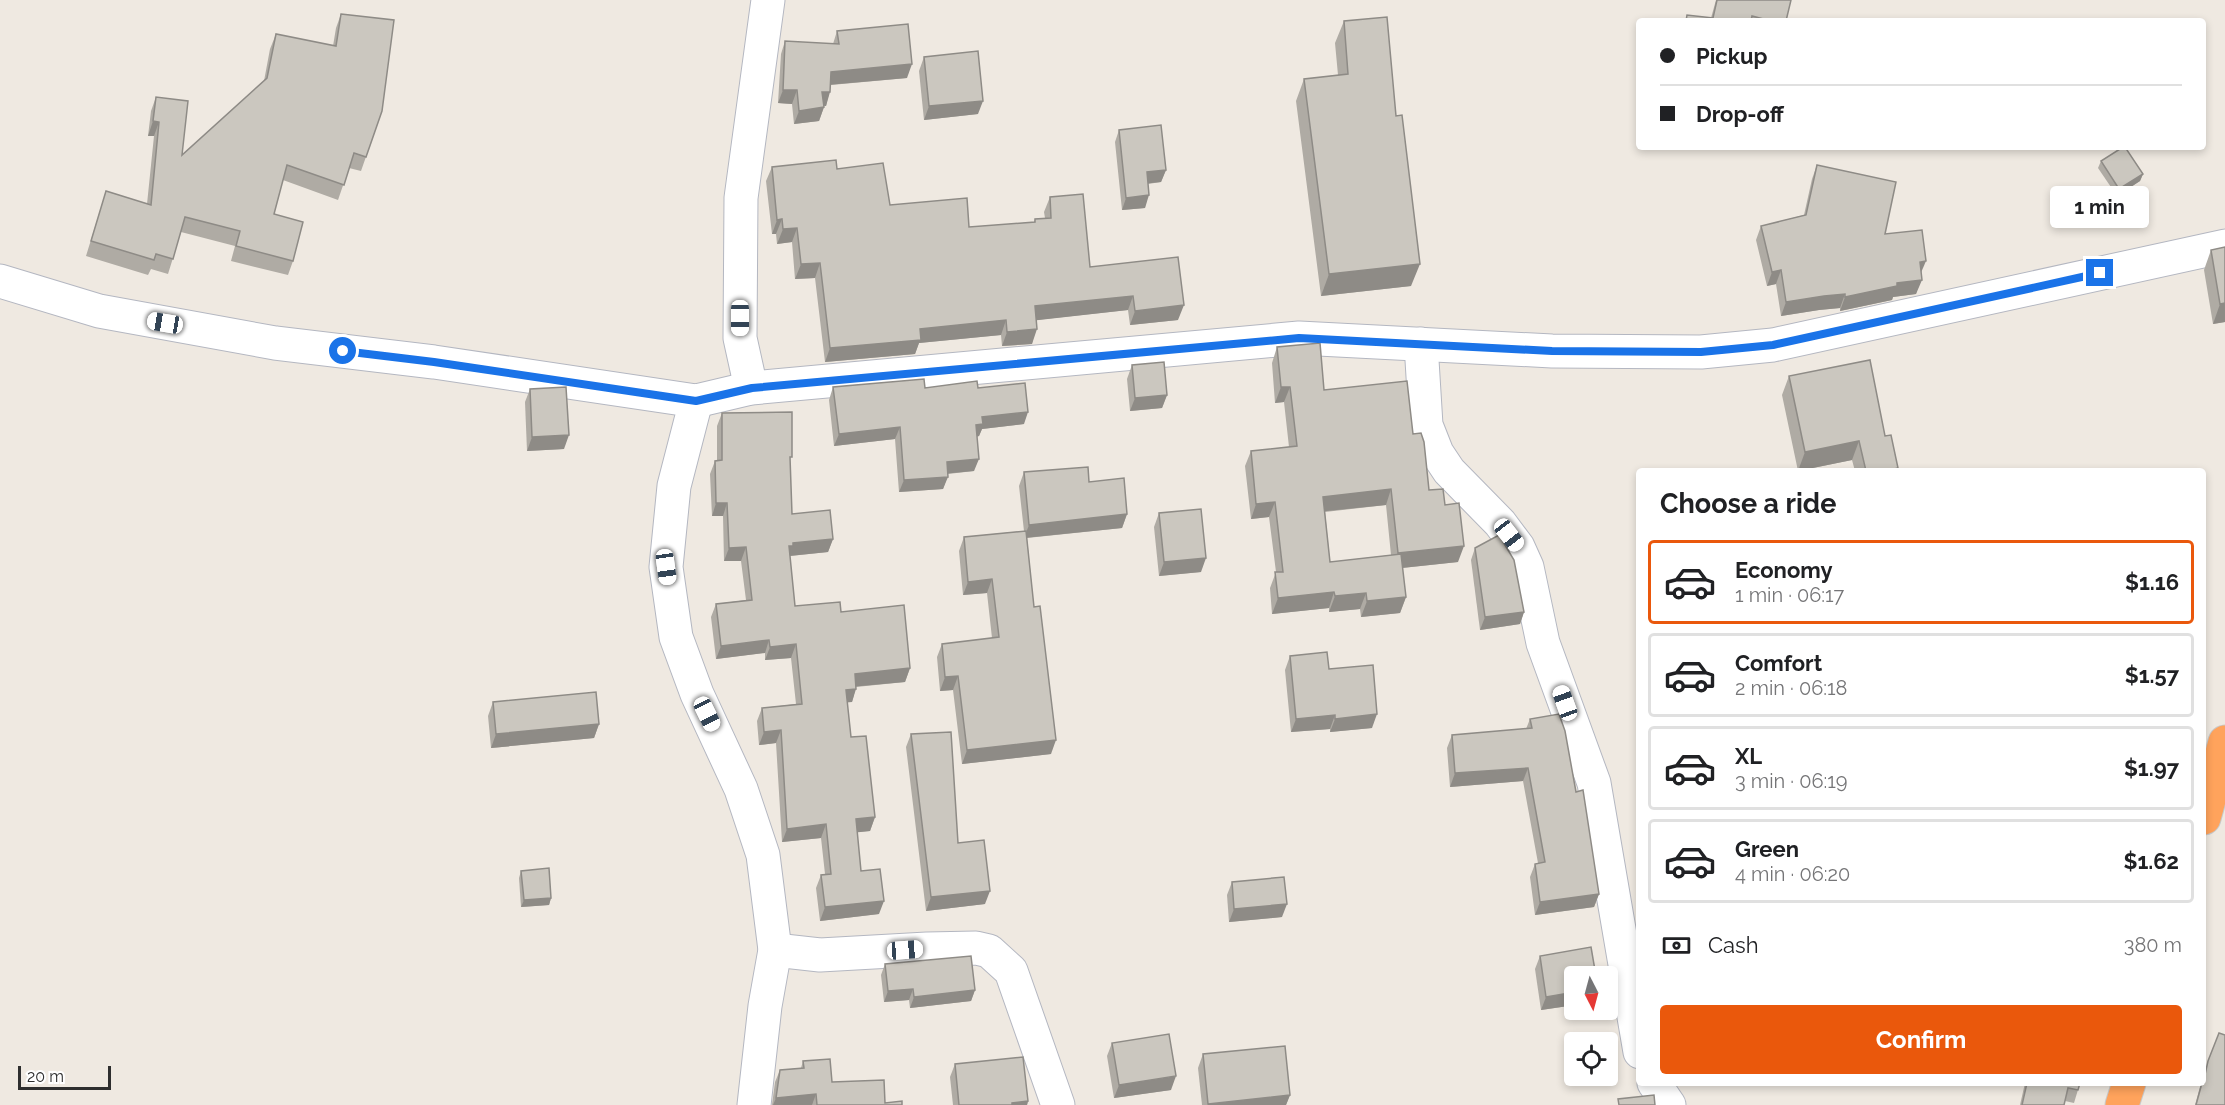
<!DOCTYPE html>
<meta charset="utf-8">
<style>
body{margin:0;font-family:Raleway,sans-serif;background:#f6f6f6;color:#202124;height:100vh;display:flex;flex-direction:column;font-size:22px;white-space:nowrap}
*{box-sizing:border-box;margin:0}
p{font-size:20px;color:#757577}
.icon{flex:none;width:33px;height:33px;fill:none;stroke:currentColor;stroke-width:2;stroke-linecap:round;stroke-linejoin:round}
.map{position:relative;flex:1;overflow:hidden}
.side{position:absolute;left:1636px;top:468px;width:570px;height:618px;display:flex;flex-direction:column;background:#fff;border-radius:6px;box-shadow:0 3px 9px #0003}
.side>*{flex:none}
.guide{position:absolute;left:1636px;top:18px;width:570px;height:132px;border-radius:6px;box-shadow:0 3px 9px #0003;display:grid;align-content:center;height:132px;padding:0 24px;background:#fff}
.needle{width:39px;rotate:174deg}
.tools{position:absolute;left:1564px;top:966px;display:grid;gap:12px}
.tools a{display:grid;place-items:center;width:54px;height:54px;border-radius:6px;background:#fff;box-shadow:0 3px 9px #0003;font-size:30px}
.scale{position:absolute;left:18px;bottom:15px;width:93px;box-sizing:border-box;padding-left:6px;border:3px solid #2e2e2e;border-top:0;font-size:16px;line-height:21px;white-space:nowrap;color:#2e2e2e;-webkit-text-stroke:4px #fff;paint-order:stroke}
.end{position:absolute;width:27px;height:27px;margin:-14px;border:8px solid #1a73e8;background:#fff;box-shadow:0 0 0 3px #fff}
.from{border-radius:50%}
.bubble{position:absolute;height:42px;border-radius:6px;background:#fff;box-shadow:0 3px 9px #0003;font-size:20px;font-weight:700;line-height:42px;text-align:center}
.car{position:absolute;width:18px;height:36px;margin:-18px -9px;border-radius:8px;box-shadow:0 0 4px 2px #0007;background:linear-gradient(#fff 24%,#345 0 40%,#fff 0 76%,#345 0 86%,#fff 0)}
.guide b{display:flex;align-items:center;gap:21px;height:57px;font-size:22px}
.guide b+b{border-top:2px solid #e0e0e0}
.guide i{width:15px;height:15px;background:#202124}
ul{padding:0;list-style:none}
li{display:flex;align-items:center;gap:18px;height:84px;margin:0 12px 9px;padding:0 12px;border:3px solid #e0e0e0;border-radius:6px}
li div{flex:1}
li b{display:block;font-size:22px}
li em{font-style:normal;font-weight:700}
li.current{border-color:#ea580c}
li>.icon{width:54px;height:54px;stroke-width:1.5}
h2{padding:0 24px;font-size:27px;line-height:72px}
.pay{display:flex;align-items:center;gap:15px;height:66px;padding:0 24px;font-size:22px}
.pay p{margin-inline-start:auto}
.action{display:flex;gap:12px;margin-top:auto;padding:12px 24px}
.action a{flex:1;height:69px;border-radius:6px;background:#ea580c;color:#fff;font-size:24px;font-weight:700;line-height:69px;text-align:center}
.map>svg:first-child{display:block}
</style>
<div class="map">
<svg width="2225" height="1105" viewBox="0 0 2225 1105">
<rect width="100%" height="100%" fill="#efe9e1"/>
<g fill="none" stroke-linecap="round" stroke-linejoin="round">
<g stroke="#b4b7c1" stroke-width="35">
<g id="street">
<path d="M0,281L99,311L275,343L434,362L696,401L751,388L1299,338L1552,351L1701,352L1773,345L2225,246"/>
<path d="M1421,344L1426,425L1437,453L1449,471L1500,523L1518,547L1527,567L1543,643L1594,783L1640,1052"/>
<path d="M751,388L740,338L741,198L768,0"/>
<path d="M696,401L674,486L666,567L676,637L697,694L741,789L763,855L775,950L765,1006L754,1105"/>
<path d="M775,950L820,955L927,949L976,948L989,951L1011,971L1058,1105"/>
<path d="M1654,1083L1669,1105"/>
</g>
</g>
<g stroke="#c9c9c9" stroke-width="35">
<g id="highway">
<path d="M2204,818L2225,742"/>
<path d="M2122,1105L2129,1083"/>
</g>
</g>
<use href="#street" stroke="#fff" stroke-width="33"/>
<use href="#highway" stroke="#ffa35c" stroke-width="33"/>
</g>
<g fill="#afaba4" fill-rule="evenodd">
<path d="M1716,0H1791L1786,21H1685L1687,15L1711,18Z"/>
<path d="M341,14L382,111L361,171L349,168L338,200L283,180L274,214L293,261L288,275L231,261L235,246L181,232L168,274L151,269L148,275L86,256L106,191L147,204L154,136H148L151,111L156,97L182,155L264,81L270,49L276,34L333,46L336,28Z"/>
<path d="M1344,21L1411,286L1321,296L1296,101L1304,79L1338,75L1335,43Z"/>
<path d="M837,31L907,78L831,85L826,106L823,105L824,107L819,121L794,124L792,104L778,103L781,54L785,41L833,44Z"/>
<path d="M924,57L978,114L924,120L919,71Z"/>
<path d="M1119,130L1166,170L1161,182L1148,184L1145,208L1122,210L1115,142Z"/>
<path d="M2101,161L2143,174L2140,181L2117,196L2098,168Z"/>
<path d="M1817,165L1885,234L1921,274L1916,294L1893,297L1892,300L1840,311V308L1819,310L1781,316L1776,284L1767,286L1756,240L1761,226L1804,215L1812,179Z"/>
<path d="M772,167L837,169L890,205L969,227L1034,222L1035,219L1045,218L1044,212L1050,197L1090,267L1178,320L1130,325L1128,310L1036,320L1032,344L1002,346L1001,335L919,343L915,354L825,362L815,278L795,279L792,242L777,244L776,234H772L766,181Z"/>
<path d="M2211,250L2225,322L2213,324L2204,270Z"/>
<path d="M1277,347L1324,390L1413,434L1429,490L1445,505L1458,562L1402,568L1406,597L1400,613L1361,617L1360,609L1329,612V608L1272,614L1270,588L1276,572L1269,517L1251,519L1245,466L1251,451L1289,447L1284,402L1275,403L1272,363ZM1386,505L1391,555L1330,562L1325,512Z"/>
<path d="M1132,365L1167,395L1162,408L1130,411L1127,379Z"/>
<path d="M1789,376L1885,436L1897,471H1855L1852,460L1798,471L1782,395Z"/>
<path d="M833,387L978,388L1024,424L982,429L979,436L977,437L974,471L948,474L943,489L899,492L895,439L834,446L829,400Z"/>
<path d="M530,389L564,449L527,451L525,402Z"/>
<path d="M722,413L790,462L792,514L833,539L828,552L790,556L795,606L841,612L910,668L905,682L856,687L852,702H847L851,737L875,817L870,831L857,832L861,871L879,914L820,921L816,888L821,875L825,874L821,838L782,842L776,743L759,745L757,721L762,708L796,704L791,658L765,660V653L716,659L711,617L716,604L746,600L741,561H724L723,516H712L710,474L715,461H717V426Z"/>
<path d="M1024,472L1089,482L1127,514L1122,528L1027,538L1034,607L1051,754L962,764L953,690L940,691L937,657L942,644L992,638L987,593L963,595L959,551L964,537L1024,531L1019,486Z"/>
<path d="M1159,513L1201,572L1159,576L1154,527Z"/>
<path d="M1475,548L1524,612L1520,624L1480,630L1471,560Z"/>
<path d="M1290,656L1329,669L1372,728L1330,732V729L1291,732L1285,670Z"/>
<path d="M493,702L599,724L594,738L491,748L488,716Z"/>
<path d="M1530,719L1576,792L1599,894L1594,907L1535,915L1530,877L1535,864L1538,863L1523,781L1450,787L1447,748L1452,735L1526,729Z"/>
<path d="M911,734L958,843L985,904L926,911L906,747Z"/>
<path d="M521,871L551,898L549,905L521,907L519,878Z"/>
<path d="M1232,882L1282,917L1229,922L1227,895Z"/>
<path d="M1540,956L1575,976V1005L1541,1010L1535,969Z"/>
<path d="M885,964L975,990L971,1001L910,1008L909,1000L884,1002L881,975Z"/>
<path d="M2219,1033L2225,1105H2195L2201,1083H2204V1075Z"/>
<path d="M1112,1043L1171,1090L1114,1098L1107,1056Z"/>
<path d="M1203,1054L1290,1095L1286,1105H1202L1198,1068Z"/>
<path d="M803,1061L832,1082L885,1103L902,1105H772L775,1082L780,1070L801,1068Z"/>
<path d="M955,1064L1028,1101L1027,1105H953L950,1077Z"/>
<path d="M2025,1083H2080L2074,1103L2065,1101L2064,1105H2020Z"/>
</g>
<g fill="#8e8b86">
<path d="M912,64L907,78L827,85L831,72Z"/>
<path d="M783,90H797L792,104L778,103Z"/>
<path d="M822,92H830L826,106L817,105Z"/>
<path d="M983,101L978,114L924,120L929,106Z"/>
<path d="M824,107L819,121L794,124L799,111Z"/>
<path d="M153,121L159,122L154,136H148Z"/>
<path d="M1166,170L1161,182L1142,184L1147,172Z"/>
<path d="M2143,174L2140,181L2117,196L2119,189Z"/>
<path d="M1149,195L1145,208L1122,210L1126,198Z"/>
<path d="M782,219L776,234H772L777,220Z"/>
<path d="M797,228L792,242L777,244L783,229Z"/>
<path d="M1926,261L1920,275V262Z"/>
<path d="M820,263L815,278L795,279L801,264Z"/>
<path d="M1420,264L1411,286L1321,296L1329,274Z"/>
<path d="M1781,270L1776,284L1767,286L1772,272Z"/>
<path d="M1922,280L1916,294L1893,297L1892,300L1840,311L1845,297L1897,283Z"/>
<path d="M1845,294L1840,308L1819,310L1781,316L1786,302L1824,296Z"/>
<path d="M1133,296L1128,310L1030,321L1035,306Z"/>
<path d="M2225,303V322L2213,324L2220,304Z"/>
<path d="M1184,305L1178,320L1130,325L1135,311Z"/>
<path d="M1006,320L1001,335L919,343L915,354L825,362L830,348L920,329Z"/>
<path d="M1037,329L1032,344L1002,346L1007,332Z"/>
<path d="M1281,387H1290L1284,402L1275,403Z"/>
<path d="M1167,395L1162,408L1130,411L1135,398Z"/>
<path d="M1028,412L1024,424L982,429L979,436L971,437L976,425L982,417Z"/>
<path d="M900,427L895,439L834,446L839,434Z"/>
<path d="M569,435L564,449L527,451L532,437Z"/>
<path d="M1859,441L1852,460L1798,471L1805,452Z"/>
<path d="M979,459L974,471L942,474L947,462Z"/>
<path d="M948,477L943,489L899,492L904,480Z"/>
<path d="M1391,489L1386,505L1317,512L1323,497Z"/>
<path d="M1275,502L1269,517L1251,519L1256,504Z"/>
<path d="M716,503H727L723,516H712Z"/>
<path d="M1127,514L1122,528L1024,538L1029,525Z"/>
<path d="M833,539L828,552L789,556V546L793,543Z"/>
<path d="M1464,546L1458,562L1392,569L1398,553Z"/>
<path d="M746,547L741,561H724L729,548Z"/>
<path d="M1206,558L1201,572L1159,576L1164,562Z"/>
<path d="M992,579L987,593L963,595L968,582Z"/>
<path d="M1334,592L1329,608L1272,614L1278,598Z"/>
<path d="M1366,593L1360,609L1329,612L1335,596Z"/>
<path d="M1406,597L1400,613L1361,617L1367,601Z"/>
<path d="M1524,612L1520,624L1480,630L1485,617Z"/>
<path d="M769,640L765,653L716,659L721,646Z"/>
<path d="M796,644L791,658L765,660L770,647Z"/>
<path d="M910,668L905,682L850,687L855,674Z"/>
<path d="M958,676L953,690L940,691L945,677Z"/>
<path d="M856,689L852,702L841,703L846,690Z"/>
<path d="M1377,714L1372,728L1330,732L1335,719Z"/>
<path d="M1335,715L1330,729L1291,732L1296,719Z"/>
<path d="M599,724L594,738L491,748L496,734Z"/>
<path d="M781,730L776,743L759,745L764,732Z"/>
<path d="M1056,740L1051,754L962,764L967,750Z"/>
<path d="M1528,768L1523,781L1450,787L1455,773Z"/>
<path d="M875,817L870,831L851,833L856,819Z"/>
<path d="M826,824L821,838L782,842L787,829Z"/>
<path d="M990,891L985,904L926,911L931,897Z"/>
<path d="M1599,894L1594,907L1535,915L1540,902Z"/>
<path d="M551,898L549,905L521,907L524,900Z"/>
<path d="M884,901L879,914L820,921L825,907Z"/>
<path d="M1287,904L1282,917L1229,922L1234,909Z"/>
<path d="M913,989L909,1000L884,1002L888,991Z"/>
<path d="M975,990L971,1001L910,1008L914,997Z"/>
<path d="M1575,992V1005L1541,1010L1546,997Z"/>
<path d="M1176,1076L1171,1090L1114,1098L1119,1085Z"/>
<path d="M816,1094L812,1105H773L776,1098Z"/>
<path d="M1290,1095L1286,1105H1208V1104Z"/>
<path d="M1028,1101L1027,1105H1011L1012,1103Z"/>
</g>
<g fill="#cbc7bf" stroke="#8e8b86" stroke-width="1.5">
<path d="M1717,0H1791L1786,21H1771L1752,16L1751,21H1686L1687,15L1713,18Z"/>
<path d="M341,14L394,20L382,111L366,157L354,153L344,185L287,165L274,214L303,222L293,261L236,246L240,231L185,217L173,259L156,254L154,260L91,241L106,191L151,205L159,122L153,121L156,97L188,101L182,155L267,78L276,34L336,46Z"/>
<path d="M1387,17L1396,116L1402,115L1420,264L1329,274L1304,79L1348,74L1344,21Z"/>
<path d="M908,24L912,64L831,72L830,92H822L824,107L799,111L797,90H783L785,41L839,44L837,31Z"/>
<path d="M978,51L983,101L929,106L924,57Z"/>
<path d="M1161,125L1166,170L1147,172L1149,195L1126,198L1119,130Z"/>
<path d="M2123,147H2125L2143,174L2119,189L2101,161Z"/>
<path d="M836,160L837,169L883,163L890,205L967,198L969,227L1035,222V219L1051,218L1050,197L1083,194L1090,267L1178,257L1184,305L1135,311L1133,296L1035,306L1037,329L1007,332L1006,320L920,329L921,340L830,348L820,263L801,264L797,228L783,229L782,219L777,220L772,167Z"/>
<path d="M1817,165L1896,182L1885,234L1922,230L1926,261L1920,262L1922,280L1897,283V286L1845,297V294L1824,296L1786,302L1781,270L1772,272L1761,226L1806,215Z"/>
<path d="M2225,247V303L2220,304L2211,250Z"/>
<path d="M1320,343L1324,390L1407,381L1413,434L1421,433L1424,442L1429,490L1443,489L1445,505L1459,503L1464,546L1398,553L1391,489L1323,497L1330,562L1401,554L1406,597L1367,601L1366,593L1335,596L1334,592L1278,598L1275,572H1283L1275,502L1256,504L1251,451L1297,446L1290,387H1281L1277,347Z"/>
<path d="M1870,360L1885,436L1891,435L1898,468L1887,471H1866L1859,441L1805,452L1789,376Z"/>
<path d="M1164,362L1167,395L1135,398L1132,365Z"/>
<path d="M924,379L925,388L977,381L978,388L1025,383L1028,412L982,417L983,424L976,425L979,459L947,462L948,477L904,480L900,427L839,434L833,387Z"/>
<path d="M566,387L569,435L532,437L530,389Z"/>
<path d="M792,412V457H790L792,514L830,510L833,539L793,543V546H789L795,606L840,602L841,612L904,605L910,668L855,674L856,689L846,690L851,737L866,736L875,817L856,819L861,871L880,869L884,901L825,907L821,875L831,874L826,824L787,829L781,730L764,732L762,708L802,704L796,644L770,647L769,640L721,646L716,604L752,600L746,547L729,548L727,503H716L715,461L722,460V413Z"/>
<path d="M1088,467L1089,482L1124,478L1127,514L1029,525L1024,472Z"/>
<path d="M1201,509L1206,558L1164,562L1159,513Z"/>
<path d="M1026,531L1034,607L1040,606L1056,740L967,750L958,676L945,677L942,644L999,637L992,579L968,582L964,537Z"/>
<path d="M1499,535L1514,560L1524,612L1485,617L1475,548Z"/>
<path d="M1327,652L1329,669L1373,665L1377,714L1335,719V715L1296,719L1290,656Z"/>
<path d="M596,692L599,724L496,734L493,702Z"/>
<path d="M1559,714L1565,731L1576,792L1583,790L1599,894L1540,902L1535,864L1545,862L1528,768L1455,773L1452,735L1532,728L1530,719Z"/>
<path d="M951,732L958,843L984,840L990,891L931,897L911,734Z"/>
<path d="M549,868L551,898L524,900L521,871Z"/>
<path d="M1284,877L1287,904L1234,909L1232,882Z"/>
<path d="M1591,947L1596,976H1575V992L1546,997L1540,956Z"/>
<path d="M971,956L975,990L914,997L913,989L888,991L885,964Z"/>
<path d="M2219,1033L2225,1035V1105H2196L2202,1083H2204V1079L2208,1061Z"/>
<path d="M1169,1034L1176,1076L1119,1085L1112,1043Z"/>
<path d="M1285,1046L1290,1095L1208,1104L1203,1054Z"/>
<path d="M1023,1057L1028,1101L1012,1103V1105H959L955,1064Z"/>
<path d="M830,1059L832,1082L884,1080L885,1103L902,1101V1105H817L816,1094L776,1098L780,1070L804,1068L803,1061Z"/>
<path d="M2027,1083H2080L2078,1090L2068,1088L2064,1105H2022Z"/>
<path d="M1654,1095L1655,1105H1619L1618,1099Z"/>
</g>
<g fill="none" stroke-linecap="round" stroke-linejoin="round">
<path stroke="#1a73e8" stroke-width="8" d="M343,351L434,362L696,401L752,388L1299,338L1552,351L1701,352L1773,345L2100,273"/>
</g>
</svg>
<div class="tools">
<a><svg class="needle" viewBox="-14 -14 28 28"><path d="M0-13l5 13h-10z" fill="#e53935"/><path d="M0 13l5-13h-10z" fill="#757577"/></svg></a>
<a><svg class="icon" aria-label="locate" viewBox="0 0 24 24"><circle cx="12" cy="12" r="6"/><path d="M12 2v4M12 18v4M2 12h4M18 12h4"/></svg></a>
</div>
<div class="scale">20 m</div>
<i class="end from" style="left:343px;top:351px"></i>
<i class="end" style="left:2100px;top:273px"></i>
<div class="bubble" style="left:2050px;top:186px;width:99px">1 min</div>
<i class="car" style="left:740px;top:318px;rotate:180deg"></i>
<i class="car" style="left:165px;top:323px;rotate:280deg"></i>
<i class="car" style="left:1509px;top:535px;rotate:142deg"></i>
<i class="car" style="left:666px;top:567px;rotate:172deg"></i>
<i class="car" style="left:1565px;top:703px;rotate:340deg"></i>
<i class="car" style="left:707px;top:714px;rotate:154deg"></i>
<i class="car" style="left:905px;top:950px;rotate:86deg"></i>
<div class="guide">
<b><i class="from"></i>Pickup</b>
<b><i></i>Drop-off</b>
</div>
<section class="side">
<h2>Choose a ride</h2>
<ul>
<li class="current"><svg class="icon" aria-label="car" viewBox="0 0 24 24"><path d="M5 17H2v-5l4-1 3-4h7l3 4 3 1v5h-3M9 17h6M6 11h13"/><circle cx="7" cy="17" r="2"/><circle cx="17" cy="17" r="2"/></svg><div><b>Economy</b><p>1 min · 06:17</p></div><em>$1.16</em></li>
<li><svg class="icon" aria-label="car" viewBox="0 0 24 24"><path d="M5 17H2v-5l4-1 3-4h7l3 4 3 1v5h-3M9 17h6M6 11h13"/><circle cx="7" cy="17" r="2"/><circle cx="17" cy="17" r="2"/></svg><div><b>Comfort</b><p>2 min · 06:18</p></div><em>$1.57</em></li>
<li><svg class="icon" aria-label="car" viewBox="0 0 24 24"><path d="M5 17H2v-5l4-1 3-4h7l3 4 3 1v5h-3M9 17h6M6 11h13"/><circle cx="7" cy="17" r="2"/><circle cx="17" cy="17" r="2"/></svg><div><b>XL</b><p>3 min · 06:19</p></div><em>$1.97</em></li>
<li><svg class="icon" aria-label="car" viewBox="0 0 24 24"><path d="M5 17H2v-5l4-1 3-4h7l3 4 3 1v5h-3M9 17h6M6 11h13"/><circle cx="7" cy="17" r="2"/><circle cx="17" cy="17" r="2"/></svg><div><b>Green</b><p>4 min · 06:20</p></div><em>$1.62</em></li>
</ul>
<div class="pay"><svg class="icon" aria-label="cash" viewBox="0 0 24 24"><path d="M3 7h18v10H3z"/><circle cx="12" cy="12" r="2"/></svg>Cash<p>380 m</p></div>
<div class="action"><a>Confirm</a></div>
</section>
</div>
